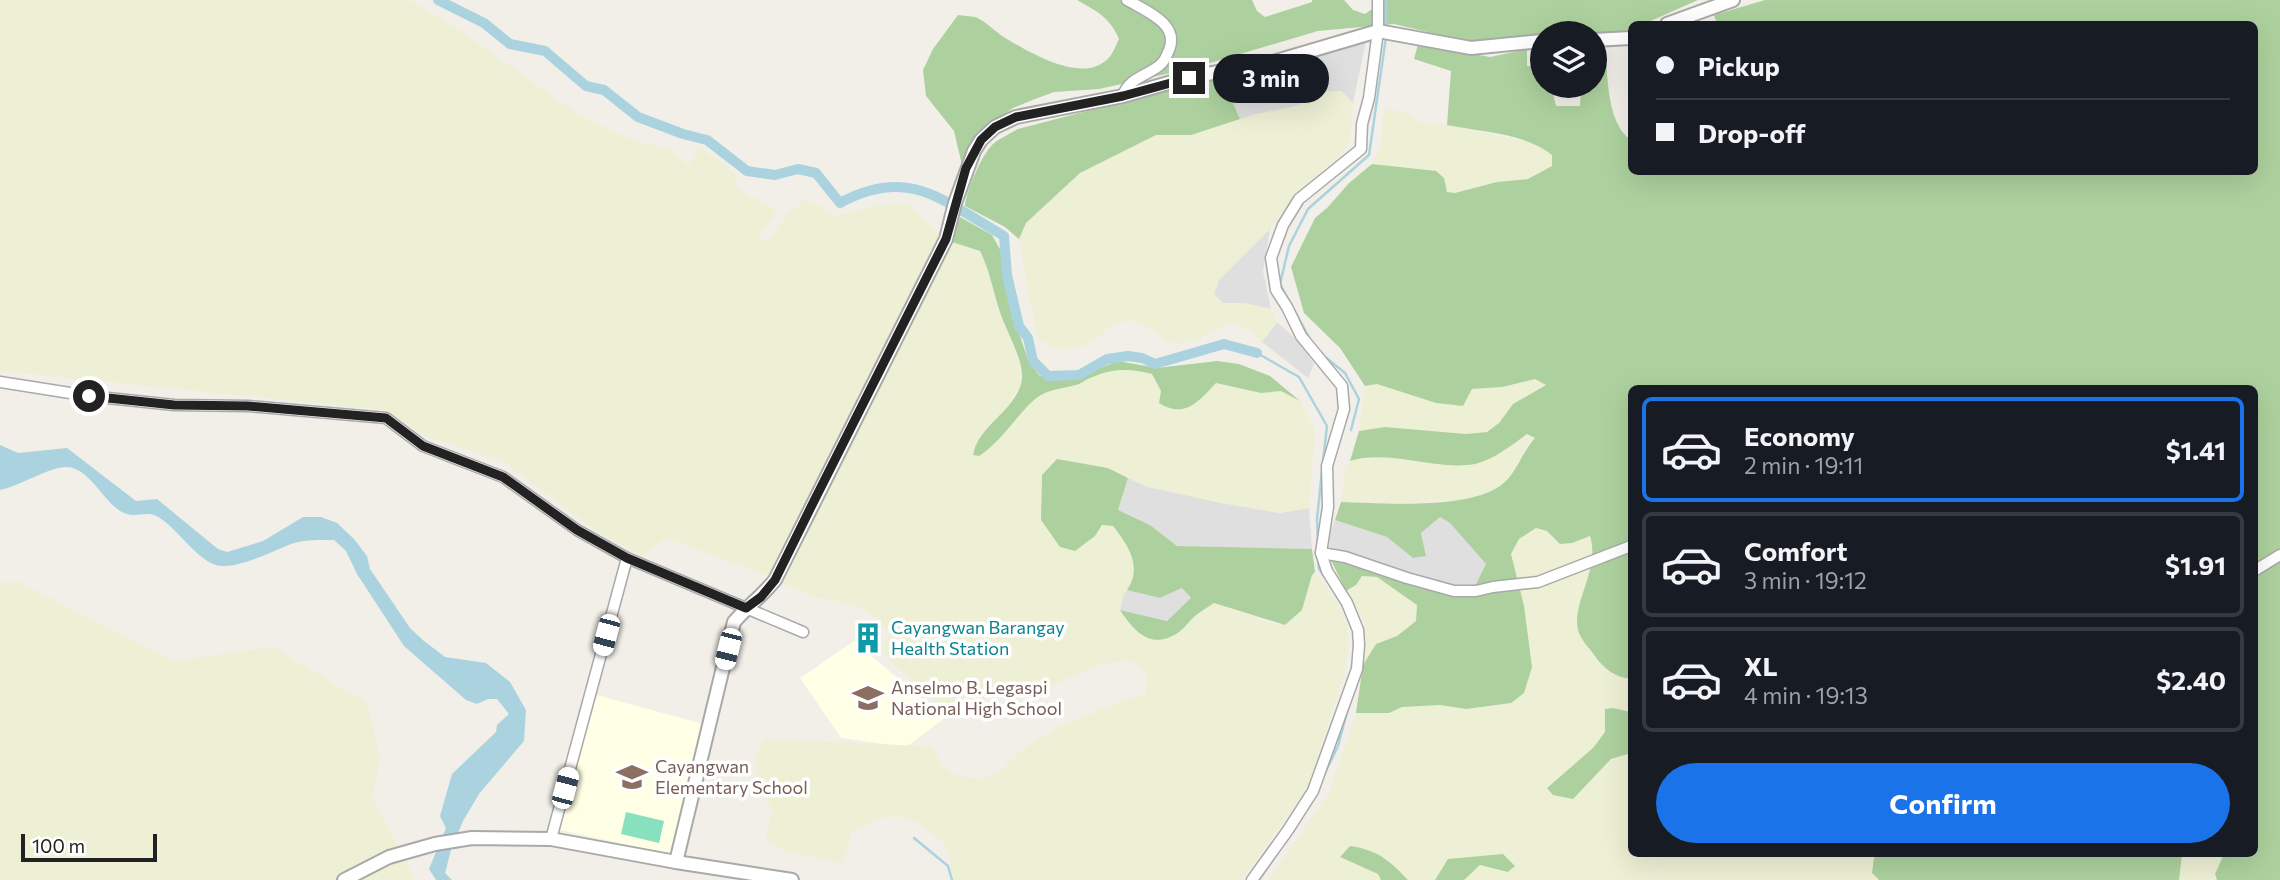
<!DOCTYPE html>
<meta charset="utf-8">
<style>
body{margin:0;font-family:Commissioner,sans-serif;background:#242831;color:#f1f3f6;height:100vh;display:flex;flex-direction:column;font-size:26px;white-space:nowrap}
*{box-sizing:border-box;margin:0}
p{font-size:23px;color:#9ea1a6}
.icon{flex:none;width:38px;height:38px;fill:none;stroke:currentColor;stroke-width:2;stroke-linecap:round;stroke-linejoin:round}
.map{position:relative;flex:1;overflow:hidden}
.side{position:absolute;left:1628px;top:385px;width:630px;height:472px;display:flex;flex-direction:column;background:#171b24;border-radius:10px;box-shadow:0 7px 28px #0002}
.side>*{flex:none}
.top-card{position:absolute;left:1628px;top:21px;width:630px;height:154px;border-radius:10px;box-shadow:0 7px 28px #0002;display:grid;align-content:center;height:154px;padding:0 28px;background:#171b24}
.tools{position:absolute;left:1530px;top:21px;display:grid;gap:14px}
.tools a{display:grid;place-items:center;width:77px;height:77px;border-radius:50%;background:#171b24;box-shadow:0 7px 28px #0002;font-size:35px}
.scale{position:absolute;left:21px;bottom:18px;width:136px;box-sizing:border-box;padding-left:7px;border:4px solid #222;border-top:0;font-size:19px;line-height:24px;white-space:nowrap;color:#222;-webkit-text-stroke:5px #fff;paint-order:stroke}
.end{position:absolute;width:32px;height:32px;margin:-16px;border:9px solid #222;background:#fff;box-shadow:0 0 0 4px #fff}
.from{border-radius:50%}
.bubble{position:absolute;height:49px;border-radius:24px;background:#171b24;box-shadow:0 7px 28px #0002;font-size:23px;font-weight:700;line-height:49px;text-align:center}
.car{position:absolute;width:21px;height:42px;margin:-21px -10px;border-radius:9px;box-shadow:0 0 5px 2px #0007;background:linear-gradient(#fff 24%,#345 0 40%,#fff 0 76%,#345 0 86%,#fff 0)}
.top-card b{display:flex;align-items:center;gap:24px;height:66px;font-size:26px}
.top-card b+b{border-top:2px solid #363941}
.top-card i{width:18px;height:18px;background:#f1f3f6}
ul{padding:12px 0 0;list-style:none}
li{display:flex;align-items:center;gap:21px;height:105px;margin:0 14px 10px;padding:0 14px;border:4px solid #363941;border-radius:10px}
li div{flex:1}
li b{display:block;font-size:26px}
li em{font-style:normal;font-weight:700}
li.active{border-color:#1a73e8}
li>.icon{width:63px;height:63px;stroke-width:1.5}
.button{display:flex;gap:14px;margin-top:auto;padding:14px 28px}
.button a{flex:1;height:80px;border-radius:42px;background:#1a73e8;color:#fff;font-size:28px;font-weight:700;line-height:80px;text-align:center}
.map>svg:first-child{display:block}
</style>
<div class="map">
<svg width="2280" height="880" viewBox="0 0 2280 880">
<rect width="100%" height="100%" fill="#f2efe9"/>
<g fill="#e0dfdf">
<path d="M1366,41L1353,103L1341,91L1323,92L1297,106L1240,119L1221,76Z"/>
<path d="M1270,229L1263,271L1271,309L1243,303H1223L1214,294L1219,280Z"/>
<path d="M1277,322L1299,342L1314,364L1308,378L1262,342Z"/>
<path d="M1128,478L1148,487L1279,513L1309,508L1312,549L1177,546L1150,525L1118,510Z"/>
<path d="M1440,517L1450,523L1486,564L1475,586L1464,587L1330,558L1329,535L1335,520L1387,537L1413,558L1426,555L1421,533Z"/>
<path d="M1182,588L1191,599L1168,621L1120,610L1123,596L1127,590L1160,598Z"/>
</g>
<g fill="#ffffe5">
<path d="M854,641L945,718L906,747L841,738L800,678Z"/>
<path d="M597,695L707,725L674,855L555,829Z"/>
</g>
<g fill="#eef0d5">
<path d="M0,0H409L461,31L579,115L628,138L672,151L689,165L700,147L738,176L735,187L777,210L758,238L767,240L791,211L806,199L837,216L875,205L909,204L944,238L773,578L666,538L644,556L602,535L502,461L423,435L385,410L0,371Z"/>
<path d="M1341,91L1353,103L1350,140L1344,152L1301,190L1270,229L1219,280L1214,294L1223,303H1243L1271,309L1277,322L1262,342L1252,333L1231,322L1199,339L1176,344L1164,340L1145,325L1132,320L1113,324L1095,340L1083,346L1065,350L1048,346L1037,338L1019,239L1026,223L1080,173L1156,135H1191L1256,114L1297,106L1323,92Z"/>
<path d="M1387,109L1401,111L1424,124L1447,125L1525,141L1544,148L1552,155V166L1528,179L1497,182L1455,193L1447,192L1372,164L1382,143L1383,118Z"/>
<path d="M952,242L980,251L988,268L1000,314L1019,361L1021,384L1010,401L992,447L1020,414L1038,396L1057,388L1078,385L1087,379L1113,369H1135L1152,374L1161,391L1206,394L1216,383L1261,393L1281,391L1300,401L1315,430L1309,508L1279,513L1221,503L1148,487L1108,468L1095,536L1102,525L1113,526L1127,544L1135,567L1131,584L1123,596L1120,610L1130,627L1180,632L1195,616L1214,603L1272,623L1285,625L1302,610L1312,575L1315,572L1338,603L1347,626L1349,643L1346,668L1311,778L1303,794L1242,880H951V860L942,841L924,827L905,817H882L850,834L847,853L840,863L785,851L766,842L769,821L773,810L757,786L756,757L763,739L922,746L933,748L943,767L958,776L981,779L1000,771L1023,749L1057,728L1123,700L1146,694L1147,676L1139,665L1128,661L1100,664L1057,683L985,698L958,705L947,711L893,664L883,651L890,633L871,615L859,607L829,599L815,598L780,582Z"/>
<path d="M1535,379L1546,385L1513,404L1499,423L1488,432L1466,434L1385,427L1359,431L1365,386L1377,384L1436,403L1463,406L1472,389L1502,387Z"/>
<path d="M1527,434L1536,438L1527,447L1512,472L1502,485L1481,496L1456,501L1397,503L1341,502L1344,485L1343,472L1350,461L1380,457L1448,465L1505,450Z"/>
<path d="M1536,528L1547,531L1560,544L1572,543L1590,536L1593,546L1588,583L1577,615L1623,678L1631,679V712L1605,709V732L1593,748L1548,788L1553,795L1573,798L1611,759L1631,753V854H1878L1874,858L1872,873L1879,880H1464L1480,865L1503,854L1442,872L1435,880H1408L1387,859L1367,849L1340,857L1378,874L1381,880H1268L1329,793L1356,713H1389L1402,707L1440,705L1466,709L1510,703L1528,633L1511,554L1519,539Z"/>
<path d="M1362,576L1377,577L1417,605L1416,621L1397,636L1376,644L1363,665L1365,622L1346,591L1356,585Z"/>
<path d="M20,582L172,661L273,647L367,703L380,758L372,798L416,880H0V583Z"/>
<path d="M2182,854H2224L2215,874L2217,880H2179Z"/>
</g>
<g fill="#add19e">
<path d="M1077,0H1252L1257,11L1265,17L1312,2V0H1344L1353,10L1365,14L1385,0H1698L1644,24H1631V30L1594,37V33H1542V39L1470,42L1394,24L1318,31L1193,68L1099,89L1054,92L1035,99L1013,108L988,127L970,147L962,165L954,131L926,96L923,70L933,49L958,15C963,16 970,16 975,17C984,20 994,30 1002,36C1027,51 1077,82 1104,62C1112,57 1115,47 1119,39C1110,17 1096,11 1077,0Z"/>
<path d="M1765,0H2280V880H2217L2215,874L2224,854H2254V818L2258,810L2254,805V388H1631V679C1615,677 1604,669 1595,656C1590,649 1582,641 1579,633C1569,606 1601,570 1590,536L1572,543L1560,544L1547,531L1536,528L1519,539L1511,554L1524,606L1532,667L1524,693L1511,703L1466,709L1440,705L1402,707L1389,713H1356L1363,665L1376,644L1397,636L1416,621L1417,605L1377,577L1362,576L1356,585L1346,591L1330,558L1464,587L1475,586L1486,564L1450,523L1440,517L1421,533L1426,556L1413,558L1387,537L1335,520L1341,502C1383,503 1465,510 1500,486C1516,475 1522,452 1535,438L1527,434C1512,445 1493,460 1475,464C1433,471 1391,449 1350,461L1359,431L1385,427L1466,434L1487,432L1499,423L1513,404L1546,385L1535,379L1502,387L1472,389L1463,406L1436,403L1377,384L1365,386L1340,348L1304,313L1291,267L1315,218L1328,207L1349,183L1372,164L1436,171L1444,178L1447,192L1455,193L1497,182L1528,179L1552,166V155C1525,133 1481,132 1447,125L1451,71L1414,59L1418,44L1490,57L1527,49V66L1542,68V86H1551L1556,106H1580L1581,86H1594V49L1605,47C1608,74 1606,123 1631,140V172H2254V24H1717L1714,15Z"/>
<path d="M1221,76L1240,119L1191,135H1156L1080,173L1026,223L1019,239L1005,227L965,206C966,191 982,154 993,144C1000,138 1010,134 1018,129Z"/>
<path d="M960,217L992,235L1001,251L1009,303L1029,363L1039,375L1049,380L1071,379L1118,361L1157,368L1217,361L1239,364L1270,376L1300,401L1281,391L1261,393L1216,383C1198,402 1185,419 1159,403L1161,391L1152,374C1129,368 1112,368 1090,378C1085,380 1081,384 1076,385C1062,389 1047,389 1035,399C1015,417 1002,441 979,456L973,455C978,426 1013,412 1021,384C1027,364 1006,332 1000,312C993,291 990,271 980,251L952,242Z"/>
<path d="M1057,459L1108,468L1128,478L1118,510L1150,525L1177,546L1312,549L1315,572L1312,575L1302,610L1285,625L1214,603C1208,607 1201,611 1195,616C1189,621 1185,628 1179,632C1152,651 1134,632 1120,610L1167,621L1191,598L1182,588L1160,598L1127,590C1143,567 1128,545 1113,526L1102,525L1095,536L1075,551L1060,547L1041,520L1042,475Z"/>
<path d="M1613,708L1631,712V753L1611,759L1573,799L1553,795L1547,788L1593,748L1605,732V709Z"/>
<path d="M1350,846C1378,850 1389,860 1408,880H1381L1378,874L1340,857Z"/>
<path d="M1503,854L1515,866L1508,872L1480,865L1464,880H1435L1448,859Z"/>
<path d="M1878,854H2182L2179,880H1879L1872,873L1874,858Z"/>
</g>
<path fill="#88e0be" d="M626,812L664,821L659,843L621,834Z"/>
<path fill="#aad3df" d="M0,445L18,453L67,448L136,501L157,499L218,549L227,552L263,541L303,517H321L337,523L354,539L367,556L370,569L410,628L424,641L445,657L486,663L510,682L526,710L524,741L479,794L463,821L451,850L445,873L452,880H436L429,869L446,828L440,816L452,774L496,732L497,725L509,714L497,699H488L477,704L466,700L404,646L357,574L346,551L334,540C321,540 304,539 291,544C273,551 235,571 216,565C195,559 174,523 154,515C146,512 135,517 127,514C105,508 91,466 65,467C47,468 20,486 0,490Z"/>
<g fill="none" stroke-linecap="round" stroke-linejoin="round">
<g stroke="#aad3df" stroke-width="2.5">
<path d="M1386,0V28"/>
<path d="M1311,341L1280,284L1289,246L1308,209L1369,155L1386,37"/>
<path d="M1319,352L1345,373L1359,399L1351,430"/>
<path d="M1257,353L1299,377L1327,426L1323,461"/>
<path d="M1318,542L1317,519L1322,471"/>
<path d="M1318,559L1319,569L1326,578"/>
<path d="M1322,779L1338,746L1351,697"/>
<path d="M914,838L948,866L952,880"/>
<path d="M1259,880L1277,854"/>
</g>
<path stroke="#aad3df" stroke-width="10" d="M438,0L484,23L510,44L545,51L586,86L604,90L638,117L683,134L707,140L747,171L775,175L798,169L816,173L840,203C910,165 944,202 1004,236L1007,275L1019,326L1028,338L1033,361L1048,376L1079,375L1107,359L1128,356L1142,358L1155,364L1224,344L1257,353"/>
<g stroke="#a9a9a9" stroke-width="13">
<g id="minor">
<path d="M1123,96C1128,78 1147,76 1160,65C1164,62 1167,55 1169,50C1180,24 1146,11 1127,0"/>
<path d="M0,382L89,396L174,405L248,406L386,418L423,446L503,477L577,530L627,558L803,632"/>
<path d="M1321,553L1345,557L1407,578L1454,591H1476L1493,587L1538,582L1631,546"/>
<path d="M2254,571L2280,555"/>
<path d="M551,839L627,558"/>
<path d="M1252,880L1288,830L1313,791L1357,669L1359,645L1358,630L1347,603L1327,571L1321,553L1328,507L1327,466L1344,409L1342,386L1301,336L1287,307L1276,290L1271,258L1283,225L1299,199L1361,149L1362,124L1369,98L1378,31V0"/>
</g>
</g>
<g stroke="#a9a9a9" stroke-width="16">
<g id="tertiary">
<path d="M1667,24L1733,0"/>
<path d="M1594,40L1631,38"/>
<path d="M676,862L734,622C747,607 762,596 775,580L946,239L955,203L974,151L981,140L995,127L1016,117L1123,96L1189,77L1266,64L1378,31L1471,48L1542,41"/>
<path d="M344,880L389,857L435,844L472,838L551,839L676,862L792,880"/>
</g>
</g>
<use href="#minor" stroke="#fff" stroke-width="10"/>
<use href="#tertiary" stroke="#fff" stroke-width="12"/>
</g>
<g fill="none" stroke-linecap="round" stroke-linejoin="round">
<path stroke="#222" stroke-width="9" d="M89,396L174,405L248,406L386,418L423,446L503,477L577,530L627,558L746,608L761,597L775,580L811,507L946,239L966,168L981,140L995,127L1016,117L1123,96L1189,78"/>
</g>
<defs>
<g id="building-bare" transform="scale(2.415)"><path d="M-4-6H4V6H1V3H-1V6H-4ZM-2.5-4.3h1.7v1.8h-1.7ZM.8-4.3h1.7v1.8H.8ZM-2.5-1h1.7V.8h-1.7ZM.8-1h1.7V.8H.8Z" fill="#0f9aa8" stroke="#fff" stroke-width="2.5" paint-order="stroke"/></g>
<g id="school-bare" transform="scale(2.415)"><path d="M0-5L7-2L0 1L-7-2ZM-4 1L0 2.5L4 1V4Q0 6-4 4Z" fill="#8d6e63" stroke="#fff" stroke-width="2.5" paint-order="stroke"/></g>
</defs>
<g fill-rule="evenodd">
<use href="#building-bare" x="868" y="638"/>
<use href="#school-bare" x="868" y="698"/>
<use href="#school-bare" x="632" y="777"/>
</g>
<g text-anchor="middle" stroke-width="7" stroke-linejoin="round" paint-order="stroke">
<g font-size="18" fill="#0d838f" stroke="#fff" text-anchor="start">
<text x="891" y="634">Cayangwan Barangay<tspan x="891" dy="21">Health Station</tspan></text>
</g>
<g font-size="18" fill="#785e54" stroke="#fff" text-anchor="start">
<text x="891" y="694">Anselmo B. Legaspi<tspan x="891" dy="21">National High School</tspan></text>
<text x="655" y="773">Cayangwan<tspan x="655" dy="21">Elementary School</tspan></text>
</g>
</g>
</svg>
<div class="tools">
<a><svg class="icon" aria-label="layers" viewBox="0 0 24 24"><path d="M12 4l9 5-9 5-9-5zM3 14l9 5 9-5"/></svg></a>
</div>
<div class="scale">100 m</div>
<i class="end from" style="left:89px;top:396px"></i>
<i class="end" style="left:1189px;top:78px"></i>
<div class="bubble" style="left:1213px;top:54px;width:116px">3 min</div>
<i class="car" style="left:606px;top:635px;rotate:195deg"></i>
<i class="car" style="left:728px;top:649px;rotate:194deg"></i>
<i class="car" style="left:565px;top:788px;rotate:15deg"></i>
<div class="top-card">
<b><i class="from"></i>Pickup</b>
<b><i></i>Drop-off</b>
</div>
<section class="side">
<ul>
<li class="active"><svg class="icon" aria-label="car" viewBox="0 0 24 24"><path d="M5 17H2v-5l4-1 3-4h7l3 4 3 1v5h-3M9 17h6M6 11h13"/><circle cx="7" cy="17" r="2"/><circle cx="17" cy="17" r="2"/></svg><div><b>Economy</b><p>2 min · 19:11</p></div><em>$1.41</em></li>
<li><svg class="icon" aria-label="car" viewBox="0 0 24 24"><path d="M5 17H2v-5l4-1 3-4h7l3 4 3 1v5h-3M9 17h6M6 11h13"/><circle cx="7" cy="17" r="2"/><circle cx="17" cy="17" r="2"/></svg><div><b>Comfort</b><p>3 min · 19:12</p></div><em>$1.91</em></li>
<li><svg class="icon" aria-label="car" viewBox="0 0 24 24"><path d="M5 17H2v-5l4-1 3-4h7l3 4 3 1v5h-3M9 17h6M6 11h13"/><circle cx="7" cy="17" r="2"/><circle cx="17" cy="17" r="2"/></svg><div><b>XL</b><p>4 min · 19:13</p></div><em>$2.40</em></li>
</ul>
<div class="button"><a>Confirm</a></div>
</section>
</div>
